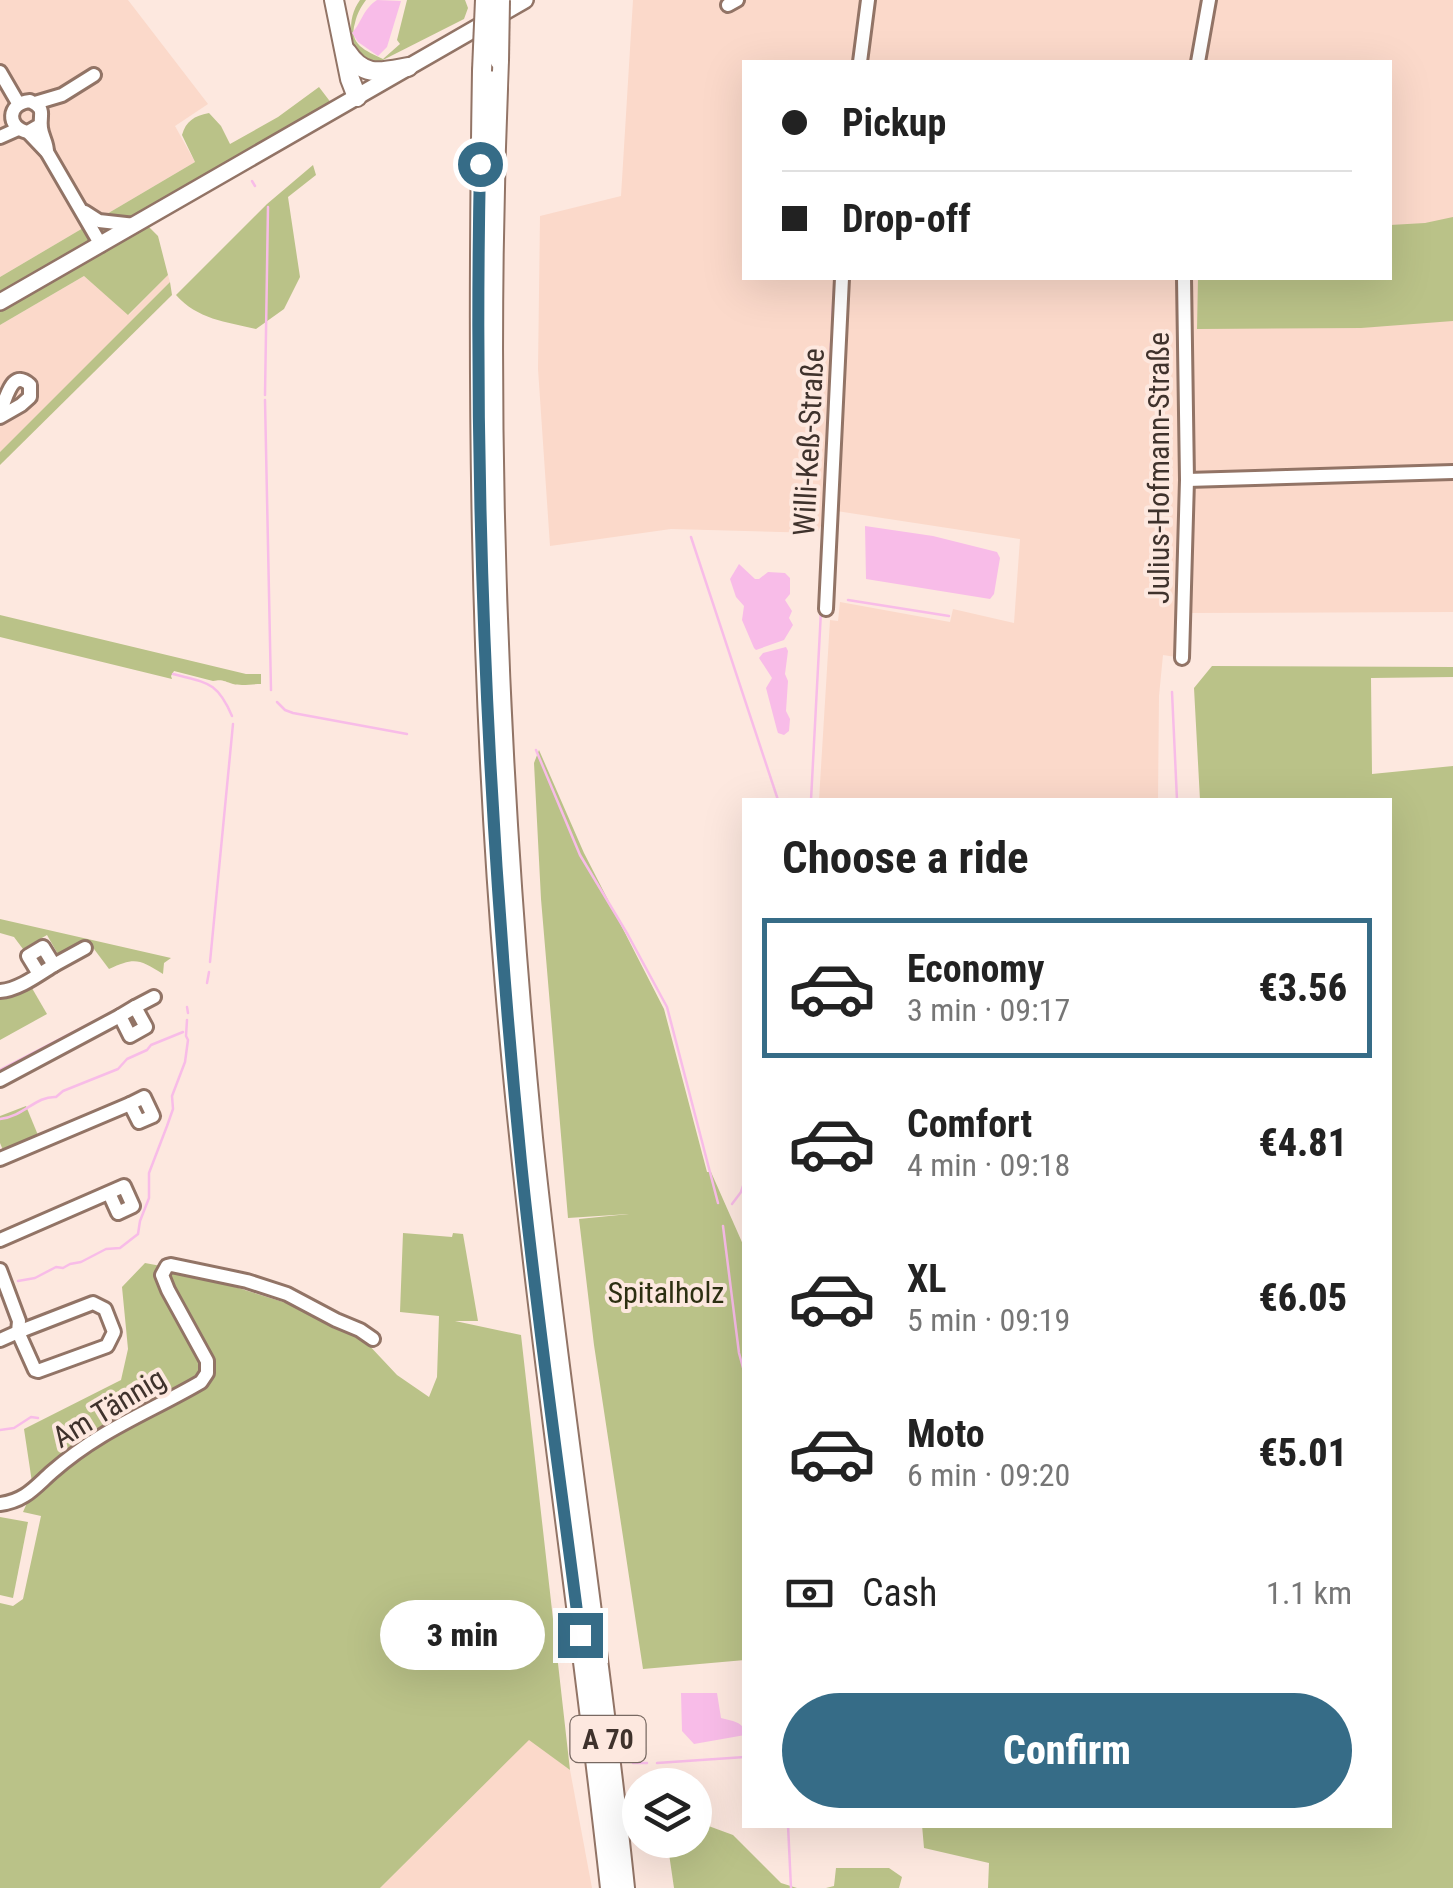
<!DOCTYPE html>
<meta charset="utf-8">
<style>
body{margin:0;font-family:"Roboto Condensed",sans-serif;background:#f2f2f2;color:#222;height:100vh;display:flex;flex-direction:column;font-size:38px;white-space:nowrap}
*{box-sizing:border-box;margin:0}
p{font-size:32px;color:#767676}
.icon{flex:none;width:55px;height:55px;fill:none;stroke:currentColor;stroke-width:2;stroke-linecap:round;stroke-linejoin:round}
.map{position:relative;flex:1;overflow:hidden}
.drawer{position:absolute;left:742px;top:798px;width:650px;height:1030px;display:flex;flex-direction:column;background:#fff;border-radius:0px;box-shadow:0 10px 40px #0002}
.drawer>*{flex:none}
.guide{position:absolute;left:742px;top:60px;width:650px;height:220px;border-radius:0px;box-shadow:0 10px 40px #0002;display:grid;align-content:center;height:220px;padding:0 40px;background:#fff}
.buttons{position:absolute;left:622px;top:1768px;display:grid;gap:20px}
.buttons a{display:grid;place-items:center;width:90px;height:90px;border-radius:50%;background:#fff;box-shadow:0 10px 40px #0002;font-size:50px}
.end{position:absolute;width:45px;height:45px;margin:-22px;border:12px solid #366c87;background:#fff;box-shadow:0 0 0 5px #fff}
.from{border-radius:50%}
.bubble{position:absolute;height:70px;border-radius:35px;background:#fff;box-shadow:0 10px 40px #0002;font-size:32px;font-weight:800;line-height:70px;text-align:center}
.guide b{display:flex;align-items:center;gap:35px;height:95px;font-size:38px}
.guide b+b{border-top:2px solid #e0e0e0}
.guide i{width:25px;height:25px;background:#222}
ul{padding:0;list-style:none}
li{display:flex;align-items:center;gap:30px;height:140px;margin:0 20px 15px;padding:0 20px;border:5px solid transparent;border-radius:0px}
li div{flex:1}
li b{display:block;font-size:38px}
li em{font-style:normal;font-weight:800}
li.selected{border-color:#366c87}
li>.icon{width:90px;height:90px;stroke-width:1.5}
h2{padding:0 40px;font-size:45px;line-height:120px}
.pay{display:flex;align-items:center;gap:25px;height:110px;padding:0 40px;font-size:38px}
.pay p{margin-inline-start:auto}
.action{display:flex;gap:20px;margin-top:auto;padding:20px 40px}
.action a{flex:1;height:115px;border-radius:60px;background:#366c87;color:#fff;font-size:40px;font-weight:800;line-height:115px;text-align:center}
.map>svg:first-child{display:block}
</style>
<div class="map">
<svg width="1453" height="1888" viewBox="0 0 1453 1888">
<rect width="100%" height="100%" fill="#fde8df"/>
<g fill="#fbd9ca" fill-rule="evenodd">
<path d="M0,0H128L208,104L175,126L195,162L0,277Z"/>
<path d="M633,0H1453V612L1184,613L1182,658L1163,655L1159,696L1158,800H819L830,620L838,621L840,602L950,622L953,609L1014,623L1020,539L830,510L817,533L671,529L550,546L538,369L540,216L621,196ZM745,62H1390V278H745Z"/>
<path d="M168,275L170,282L0,452V325L84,276L129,315Z"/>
<path d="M529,1739L570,1770L592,1888H380Z"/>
</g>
<g fill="#bac288">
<path d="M360,0H366C360,8 357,14 355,23C348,44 366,51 383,59L400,44L397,40L407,0H465L468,8L464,19L381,61L366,62C349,46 346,19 360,0Z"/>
<path d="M319,87L335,108L0,302V277L195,162L182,135C186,121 194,116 209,113L221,126L230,144L278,117Z"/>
<path d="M313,165L316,175L288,197L300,277L284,309L256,329C226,322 197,319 176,295L267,204Z"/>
<path d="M1453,217V321L1361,328L1197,329L1198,278H1390V225L1425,223Z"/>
<path d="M148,226L158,236L168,275L128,315L84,276L0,325V310Z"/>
<path d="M170,282L172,295L0,465V452Z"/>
<path d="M0,615L246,674H261V684C253,684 241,686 233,684C224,681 222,679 213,681L174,671L171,676L172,679L0,637Z"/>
<path d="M1212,666L1453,667V677L1371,678L1372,774L1453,766V1888H988L989,1863L924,1848L922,1825H1390V800H1200L1194,688Z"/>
<path d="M539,750L584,853L664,1009L707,1172H711L745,1249V1660L643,1669L594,1345L579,1219L629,1214L568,1218L541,899L534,763Z"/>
<path d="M0,919L171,958L164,963L163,974C139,959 135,957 109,969L94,949L84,943L59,956L47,935L23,949L14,937L0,933Z"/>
<path d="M29,983L47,1014L0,1040V995Z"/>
<path d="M26,1106L40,1140L5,1155L0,1143V1116Z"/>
<path d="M403,1233L452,1237L453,1233L463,1234L478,1321H455L521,1335L570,1770L529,1740L380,1888H0V1603L13,1606L23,1599L41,1516L23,1512L33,1489L24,1429L121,1380L128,1349L122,1287L145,1263L177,1269L312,1311L366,1342L397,1375L429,1397L437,1377L439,1316L400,1312Z"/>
<path d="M0,1517L28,1522L13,1598L0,1595Z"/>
<path d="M695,1821L733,1835L781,1883L797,1888H674L667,1840H695Z"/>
<path d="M836,1868H889L902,1877L899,1888H826L834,1886Z"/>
</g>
<g fill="#f8bce8">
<path d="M377,0L401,1L387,47L378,56L358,42L352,33C362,22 363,9 377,0Z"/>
<path d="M865,526L933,536L997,552L1000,558L994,594L990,599L866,579Z"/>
<path d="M739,564L755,579H759L768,572L785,573L790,578V594L785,600L792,611L789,618L793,625L784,640L756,650L754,648L742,620L744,606L736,597L730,579Z"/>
<path d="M786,647L788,651L785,674L788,681L786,711L790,719L789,731L784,735L778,733L777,730L766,688L772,678L759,658L763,653Z"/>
<path d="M681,1693H717L721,1718C731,1721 745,1721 745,1735L694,1744L682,1731Z"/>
</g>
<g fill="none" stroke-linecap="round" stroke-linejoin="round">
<g stroke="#f8bce8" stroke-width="2.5">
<path d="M853,62L861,0"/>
<path d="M252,181L255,186"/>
<path d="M832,319L835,278"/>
<path d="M830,388L831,343"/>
<path d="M265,395L268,207"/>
<path d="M265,400L271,690"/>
<path d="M823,529L829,407"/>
<path d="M691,537L778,800"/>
<path d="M848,600L949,616"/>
<path d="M173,674C207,683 217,681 232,716"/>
<path d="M1172,692L1177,800"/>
<path d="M277,702L285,710L293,713L407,734"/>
<path d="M536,750L580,855L628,935L667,1007L718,1203"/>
<path d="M811,800L821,611"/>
<path d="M210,962L233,724"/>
<path d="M14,981L29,972"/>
<path d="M207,983L209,972"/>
<path d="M187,1007L188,1013"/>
<path d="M0,1070L124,1006"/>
<path d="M0,1119C25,1116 35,1096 56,1097L63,1091L118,1069L127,1059L147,1050L151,1045L183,1032"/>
<path d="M732,1204L741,1192L745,1180"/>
<path d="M723,1226L739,1353L745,1375"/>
<path d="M18,1281L35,1278L56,1267L63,1268L70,1264L81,1262L106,1249L120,1248L138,1234L140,1221L149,1198V1173L167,1126L173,1109L172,1096L185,1062L188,1040L186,1036L187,1020"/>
<path d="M0,1291L13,1326"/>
<path d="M93,1297L110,1304"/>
<path d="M0,1430L14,1428L31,1417L38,1418"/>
<path d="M633,1763H647"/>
<path d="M657,1763L745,1757"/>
<path d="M788,1825L791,1888"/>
</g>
<g stroke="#927466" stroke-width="18">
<g id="minor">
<path d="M728,5L737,0"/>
<path d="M860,62L868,0"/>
<path d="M1198,62L1209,0"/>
<path d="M0,72L18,103"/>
<path d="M35,103L62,95L94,75"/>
<path d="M40,125L28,132C6,128 7,103 30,101C47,110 39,113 41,128C42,137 47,142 47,152"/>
<path d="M28,132L47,152L101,245"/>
<path d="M0,137L18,129"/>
<path d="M85,212L99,221L135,225"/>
<path d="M0,411C7,399 11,368 30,385V397L21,405L0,417"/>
<path d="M1187,480L1453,472"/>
<path d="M826,609L842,278"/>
<path d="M1182,658L1187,480L1184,278"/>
<path d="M54,965L85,948"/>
<path d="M0,991C18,990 38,975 54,965L43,947L28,956L39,974"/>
<path d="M135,1007L146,1027L130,1036L120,1016Z"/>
<path d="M135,1007L154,997"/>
<path d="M0,1080L120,1016"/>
<path d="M144,1097L153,1116L139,1122L130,1104Z"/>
<path d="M0,1159L130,1104"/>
<path d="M0,1240L124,1186L133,1206L118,1213L109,1193"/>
<path d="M0,1270L19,1321L18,1332L0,1340"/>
<path d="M93,1303L105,1309L114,1332L107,1346L38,1371L35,1370L18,1332Z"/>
<path d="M0,1504C25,1501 35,1487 52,1472C101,1429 148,1413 201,1382L207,1373V1361L168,1290L162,1275L167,1266L171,1265L247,1281L287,1294L336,1320L360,1330L373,1339"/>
</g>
</g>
<g stroke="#927466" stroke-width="20">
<path id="major" d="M0,302L525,0"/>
</g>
<g stroke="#927466" stroke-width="22">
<g id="highway">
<path d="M334,0L350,79L357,97"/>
<path d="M347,52C364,78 381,72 408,67"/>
<path d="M499,60C484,419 498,780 533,1138C559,1388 599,1637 625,1888"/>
<path d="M482,71C477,376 479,682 505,987C530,1288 577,1587 610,1888"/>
</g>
</g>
<use href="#minor" stroke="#fff" stroke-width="12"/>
<use href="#major" stroke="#fff" stroke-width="15"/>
<use href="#highway" stroke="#fff" stroke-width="18"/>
<g stroke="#927466" stroke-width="22" stroke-linecap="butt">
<g id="highway-bridge">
<path d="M499,60L500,0"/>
<path d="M482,71L485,0"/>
</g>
</g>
<use href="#highway-bridge" stroke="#fff" stroke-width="18"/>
</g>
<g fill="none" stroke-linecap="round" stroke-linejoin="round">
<path stroke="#366c87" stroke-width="12" d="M480,164C473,497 488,830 521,1162C537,1320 560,1477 580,1635"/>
</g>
<g text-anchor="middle" stroke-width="8" stroke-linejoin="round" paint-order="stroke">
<rect fill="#fde8df" stroke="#786962" stroke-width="2.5" x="570.5" y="1716" width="75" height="46" rx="8"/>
<g font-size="28" font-weight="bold" fill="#3f322c">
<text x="608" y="1749">A 70</text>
</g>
<g font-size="30" fill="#3f322c" stroke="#fde8df">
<text transform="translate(809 442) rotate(-87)" y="10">Willi-Keß-Straße</text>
<text transform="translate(1159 468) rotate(-90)" y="10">Julius-Hofmann-Straße</text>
<text transform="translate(109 1408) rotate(-31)" y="10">Am Tännig</text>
</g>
<g font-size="30" fill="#2c2f11" stroke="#fde8df">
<text x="666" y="1303">Spitalholz</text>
</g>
</g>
</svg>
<div class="buttons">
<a><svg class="icon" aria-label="layers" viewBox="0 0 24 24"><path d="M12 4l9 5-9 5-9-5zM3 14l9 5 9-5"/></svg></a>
</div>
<i class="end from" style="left:480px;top:164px"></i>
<i class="end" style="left:580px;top:1635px"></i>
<div class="bubble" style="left:380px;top:1600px;width:165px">3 min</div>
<div class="guide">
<b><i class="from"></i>Pickup</b>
<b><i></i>Drop-off</b>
</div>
<section class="drawer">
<h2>Choose a ride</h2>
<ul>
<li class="selected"><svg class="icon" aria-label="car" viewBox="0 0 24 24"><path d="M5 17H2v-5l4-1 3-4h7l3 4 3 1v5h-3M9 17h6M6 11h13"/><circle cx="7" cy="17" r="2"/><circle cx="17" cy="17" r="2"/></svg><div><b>Economy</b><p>3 min · 09:17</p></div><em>€3.56</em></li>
<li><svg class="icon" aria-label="car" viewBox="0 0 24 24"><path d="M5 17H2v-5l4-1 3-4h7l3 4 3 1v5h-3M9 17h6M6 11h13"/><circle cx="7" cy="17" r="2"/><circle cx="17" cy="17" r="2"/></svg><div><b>Comfort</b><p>4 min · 09:18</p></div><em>€4.81</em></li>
<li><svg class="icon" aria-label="car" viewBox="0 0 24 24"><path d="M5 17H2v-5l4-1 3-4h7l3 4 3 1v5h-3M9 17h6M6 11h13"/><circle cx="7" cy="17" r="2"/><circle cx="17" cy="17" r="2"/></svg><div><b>XL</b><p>5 min · 09:19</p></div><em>€6.05</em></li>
<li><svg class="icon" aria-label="car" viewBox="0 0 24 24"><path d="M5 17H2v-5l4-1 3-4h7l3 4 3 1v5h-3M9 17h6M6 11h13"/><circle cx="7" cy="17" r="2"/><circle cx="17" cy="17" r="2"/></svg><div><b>Moto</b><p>6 min · 09:20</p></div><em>€5.01</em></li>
</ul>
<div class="pay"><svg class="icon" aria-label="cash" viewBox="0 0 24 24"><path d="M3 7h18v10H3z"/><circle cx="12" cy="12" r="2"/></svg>Cash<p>1.1 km</p></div>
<div class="action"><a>Confirm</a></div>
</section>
</div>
